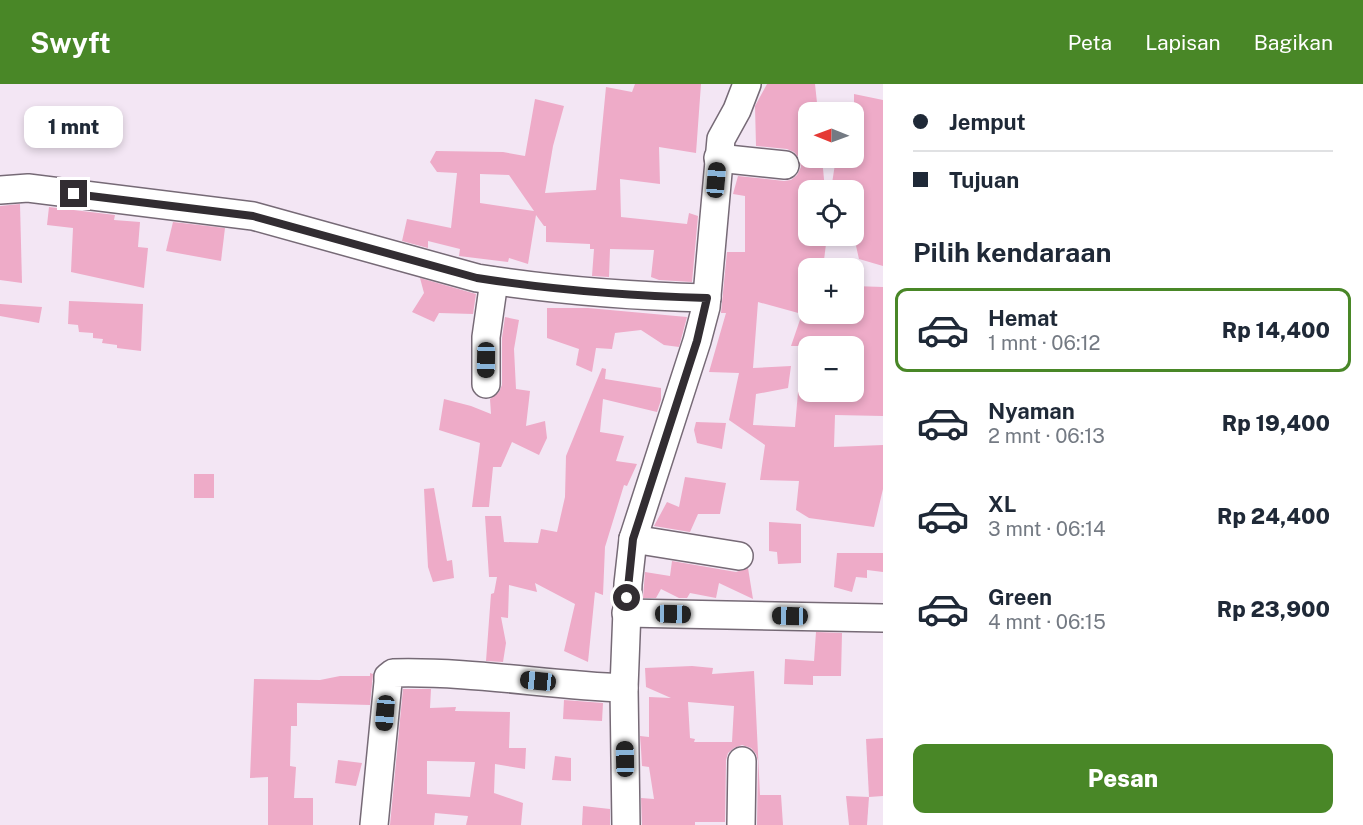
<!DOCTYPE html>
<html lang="id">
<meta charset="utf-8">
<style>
body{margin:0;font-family:"Public Sans",sans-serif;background:#f6f6f7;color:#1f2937;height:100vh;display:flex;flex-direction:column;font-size:22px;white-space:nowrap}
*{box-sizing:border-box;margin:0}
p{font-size:20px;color:#747a83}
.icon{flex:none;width:33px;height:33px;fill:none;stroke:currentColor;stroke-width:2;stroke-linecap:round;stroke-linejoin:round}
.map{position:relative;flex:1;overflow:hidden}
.drawer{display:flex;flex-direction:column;background:#fff;width:480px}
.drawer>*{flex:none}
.banner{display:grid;align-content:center;height:132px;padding:0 30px;background:#fff}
.needle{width:39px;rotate:271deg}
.tools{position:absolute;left:798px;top:18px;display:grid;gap:12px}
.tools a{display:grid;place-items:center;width:66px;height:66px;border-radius:12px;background:#fff;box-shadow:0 3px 9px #0003;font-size:30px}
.end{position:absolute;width:27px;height:27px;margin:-14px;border:8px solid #322d32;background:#fff;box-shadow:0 0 0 3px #fff}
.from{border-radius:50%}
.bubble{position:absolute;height:42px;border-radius:12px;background:#fff;box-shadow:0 3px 9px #0003;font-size:20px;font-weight:800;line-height:42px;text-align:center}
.car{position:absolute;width:18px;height:36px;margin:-18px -9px;border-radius:8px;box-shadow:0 0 4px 2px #0007;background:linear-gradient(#222 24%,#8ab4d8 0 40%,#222 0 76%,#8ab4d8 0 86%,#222 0)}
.banner b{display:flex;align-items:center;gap:21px;height:57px;font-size:22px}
.banner b+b{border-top:2px solid #e0e1e3}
.banner i{width:15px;height:15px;background:#1f2937}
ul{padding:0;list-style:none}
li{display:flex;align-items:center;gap:18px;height:84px;margin:0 12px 9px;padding:0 18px;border:3px solid transparent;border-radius:12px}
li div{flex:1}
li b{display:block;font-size:22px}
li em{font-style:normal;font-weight:800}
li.active{border-color:#498727}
li>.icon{width:54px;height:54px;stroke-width:1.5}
h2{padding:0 30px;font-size:27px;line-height:72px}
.action{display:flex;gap:12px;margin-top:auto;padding:12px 30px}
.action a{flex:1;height:69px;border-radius:12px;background:#498727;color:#fff;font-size:24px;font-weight:800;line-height:69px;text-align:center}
header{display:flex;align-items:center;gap:36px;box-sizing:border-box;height:84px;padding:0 30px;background:#498727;color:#fff}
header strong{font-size:28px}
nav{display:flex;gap:33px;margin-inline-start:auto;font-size:21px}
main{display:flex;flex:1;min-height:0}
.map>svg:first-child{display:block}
</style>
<header>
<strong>Swyft</strong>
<nav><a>Peta</a><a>Lapisan</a><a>Bagikan</a></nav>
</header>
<main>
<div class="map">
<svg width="883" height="741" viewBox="0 0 883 741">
<rect width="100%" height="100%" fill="#f3e6f4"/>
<g fill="#eeabc8" fill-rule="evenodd">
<path d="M635,0H701L696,69L659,63L660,100L620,95L621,133L687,140L689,129L698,132L692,198L659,196L651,193L654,166L610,165L609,193L592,192L594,165H590V160L546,158V142H544L536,131L528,180L509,174L508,178L459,172L460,165L428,157V164L402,157L407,135L451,144L457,89L437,88L430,78L436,67L503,68L525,72L535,15L564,22L553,62L545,109L596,106L606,3L632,8ZM480,90L509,91L534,127L480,119Z"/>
<path d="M767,0H815L818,28H808V74H822L825,106H808V115L799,113L800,152H827L823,184H808V230H818V231L819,230H854V202L883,203V332L835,331L834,363L883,361V405L874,443L809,434L796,426L799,397L760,396L765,361L729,336L739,289L709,288L726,229H721L727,168H745V112L733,110L738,92L784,97L791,96L797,91L801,83L799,74L794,68L787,65L756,62L755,22ZM758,218L802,230L791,262H854V308H798L795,343L753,341L756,310L788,304L791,282L753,284Z"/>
<path d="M854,10L883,16V182L859,175L854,153V106H831L835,80L854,81Z"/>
<path d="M20,120L22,199L0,196V122Z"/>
<path d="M49,123L115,131L114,136L140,138L138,163L148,164L144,204L71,188L73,144L47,141Z"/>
<path d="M173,138L225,144L221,177L166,167Z"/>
<path d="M420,194L476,210L473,230L439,229L434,238L412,228L424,209Z"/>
<path d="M69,217L143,220L141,267L117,264V261L102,259L103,255L93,254V249L79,248L78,241L68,240Z"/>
<path d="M0,220L42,223L39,239L0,232Z"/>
<path d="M547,224H588L687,233L679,263L664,261L641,246L615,249L612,265L596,264L592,288L576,281L579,265L547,254Z"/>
<path d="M505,233L519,236L514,265L516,305L530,307L526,342L545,337L547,354L539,371L512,358L501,383H493L489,423H472L480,359L439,346L444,315L471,322L491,330L490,315L499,308L502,301V254Z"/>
<path d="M602,284L606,285L605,295L661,304V316L657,328L603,315L600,348L624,352L616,377L637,380L627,402L624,401L605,463L603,511L595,508L588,578L564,567L575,520L535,499L537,508L509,501L508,534L501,533L506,559L503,578L486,577L491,510L494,509L497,493H489L485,432H501L504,458L538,459L541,445L557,448L565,413L566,372Z"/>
<path d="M696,338L726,339L722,365L697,359L694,346Z"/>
<rect x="194" y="390" width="20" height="24"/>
<path d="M685,393L726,399L720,430H698L690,448L654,442L667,418L679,423Z"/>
<path d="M434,404L447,477L452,476L454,494L433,498L428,483L424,405Z"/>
<path d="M769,438L801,440V479L778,480L777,468L769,467Z"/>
<path d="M837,469H883V488L867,486V494L856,493L852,508L834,503Z"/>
<path d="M672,477L736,488L748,484L753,515L719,499L716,514L690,509L687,514H679L661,505L656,514H643L645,488L670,492Z"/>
<path d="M816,548L842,549L841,592H813V601L784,600L785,575L814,577Z"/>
<path d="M692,582L713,584L712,590L754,587L760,711H781L783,741H757L758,677L756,670L751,664L742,661L734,664L728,669L726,676L725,738H695V741H642L641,714L654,715L649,683L642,682L641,665L640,652L649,653V613L671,614L646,603L645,584ZM688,618L734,622L732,658H694L695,655L690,654Z"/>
<path d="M370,589L373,590L370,621L297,619V642H291L290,682L296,683L294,714H313V741H268V693L250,694L254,595L320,596L340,592H370Z"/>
<path d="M403,605H431L430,624L456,623L455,627L510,628L509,664H526L525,685L495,680L494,709L523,719L521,741H466L468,732L435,729L434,741H390ZM427,677L475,678L470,713L427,710Z"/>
<path d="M564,616L603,619L602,637L563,635Z"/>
<path d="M883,654V712L869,713L866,655Z"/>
<path d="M555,672L571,674V697L552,696Z"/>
<path d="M338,676L362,679L356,702L335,699Z"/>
<path d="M846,712L869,713L867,741H849Z"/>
<path d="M583,722L610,725V741H582Z"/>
</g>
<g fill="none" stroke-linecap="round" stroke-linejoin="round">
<g stroke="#766a76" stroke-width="30">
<g id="minor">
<path d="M718,74L785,81"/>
<path d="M0,106L28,104L253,132L477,194C553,206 630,212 707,214"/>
<path d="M486,300V253L494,197"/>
<path d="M633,455L739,472"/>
<path d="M626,529L883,534"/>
<path d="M374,741L388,598V593L393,589C471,587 547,601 624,604"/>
<path d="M626,741L624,604L628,500L633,455L697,257L706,223L721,55L737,26L747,0"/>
<path d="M741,741L742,677"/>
</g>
</g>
<use href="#minor" stroke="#fff" stroke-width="27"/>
</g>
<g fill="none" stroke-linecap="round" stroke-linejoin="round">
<path stroke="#322d32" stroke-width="8" d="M74,110L253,132L477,194C553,206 630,212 707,214L697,257L633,455L627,514"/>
</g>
</svg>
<div class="tools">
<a><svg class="needle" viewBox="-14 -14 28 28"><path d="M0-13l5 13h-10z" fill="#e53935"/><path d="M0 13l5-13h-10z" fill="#747a83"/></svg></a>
<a><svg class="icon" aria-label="locate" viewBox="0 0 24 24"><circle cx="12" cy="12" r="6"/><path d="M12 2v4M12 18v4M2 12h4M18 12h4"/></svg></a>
<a>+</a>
<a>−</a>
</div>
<i class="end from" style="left:627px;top:514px"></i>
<i class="end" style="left:74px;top:110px"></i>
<div class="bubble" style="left:24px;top:22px;width:99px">1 mnt</div>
<i class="car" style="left:716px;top:96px;rotate:5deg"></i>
<i class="car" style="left:486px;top:276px;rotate:181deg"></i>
<i class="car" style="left:673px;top:530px;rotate:91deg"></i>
<i class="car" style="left:790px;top:532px;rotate:271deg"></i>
<i class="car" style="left:538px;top:597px;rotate:276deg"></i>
<i class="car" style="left:385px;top:629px;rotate:185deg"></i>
<i class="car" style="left:625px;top:675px;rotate:359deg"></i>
</div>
<section class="drawer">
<div class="banner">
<b><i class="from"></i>Jemput</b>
<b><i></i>Tujuan</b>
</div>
<h2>Pilih kendaraan</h2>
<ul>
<li class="active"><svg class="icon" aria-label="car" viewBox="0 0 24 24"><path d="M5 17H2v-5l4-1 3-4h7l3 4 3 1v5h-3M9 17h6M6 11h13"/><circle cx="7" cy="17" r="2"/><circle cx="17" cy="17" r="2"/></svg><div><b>Hemat</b><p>1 mnt · 06:12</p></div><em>Rp 14,400</em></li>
<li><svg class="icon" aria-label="car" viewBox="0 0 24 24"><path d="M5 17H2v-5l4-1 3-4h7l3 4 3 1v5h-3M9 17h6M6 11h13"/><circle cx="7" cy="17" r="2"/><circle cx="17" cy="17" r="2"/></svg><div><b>Nyaman</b><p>2 mnt · 06:13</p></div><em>Rp 19,400</em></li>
<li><svg class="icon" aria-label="car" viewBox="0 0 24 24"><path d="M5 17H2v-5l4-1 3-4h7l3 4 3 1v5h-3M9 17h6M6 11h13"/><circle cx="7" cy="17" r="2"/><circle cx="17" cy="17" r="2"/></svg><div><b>XL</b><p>3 mnt · 06:14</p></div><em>Rp 24,400</em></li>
<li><svg class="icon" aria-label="car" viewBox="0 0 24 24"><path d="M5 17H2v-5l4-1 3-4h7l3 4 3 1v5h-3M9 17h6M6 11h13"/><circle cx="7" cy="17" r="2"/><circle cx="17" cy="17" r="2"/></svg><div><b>Green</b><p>4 mnt · 06:15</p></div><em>Rp 23,900</em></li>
</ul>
<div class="action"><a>Pesan</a></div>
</section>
</main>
